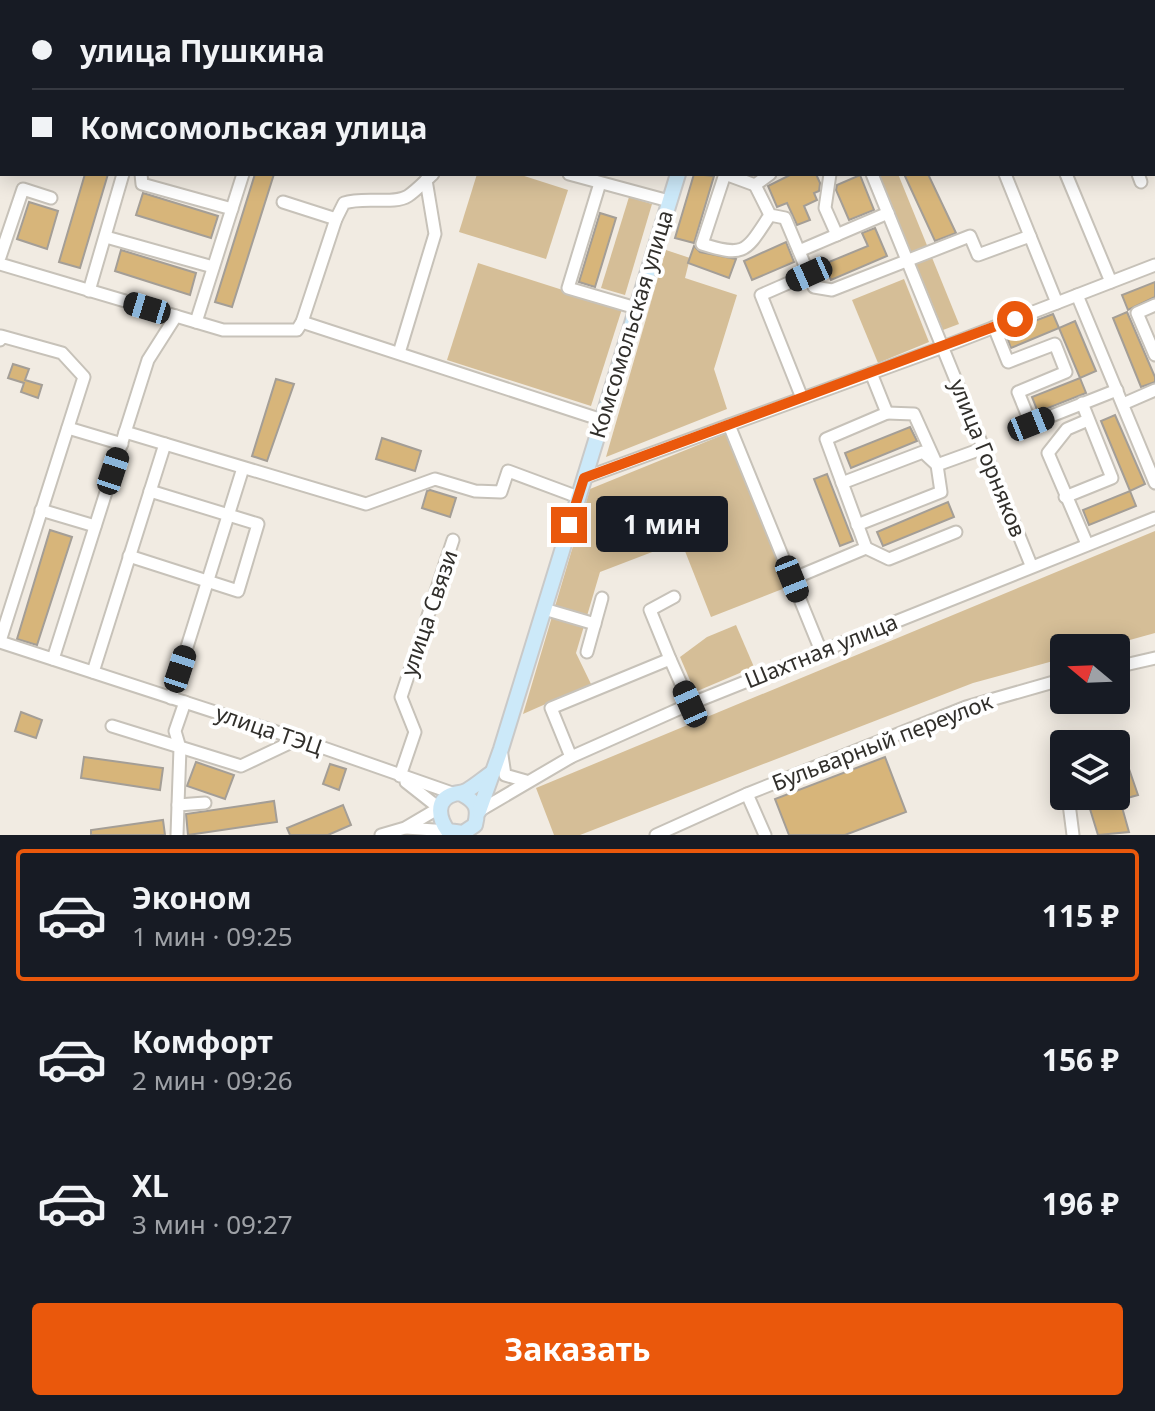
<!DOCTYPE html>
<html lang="ru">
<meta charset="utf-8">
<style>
body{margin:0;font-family:"Noto Sans",sans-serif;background:#20242c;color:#f1f3f6;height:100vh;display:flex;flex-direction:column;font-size:30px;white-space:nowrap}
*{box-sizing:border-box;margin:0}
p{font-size:26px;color:#9ea1a6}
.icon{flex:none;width:44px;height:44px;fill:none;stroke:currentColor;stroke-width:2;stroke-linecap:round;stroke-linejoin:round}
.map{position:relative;height:835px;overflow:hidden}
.panel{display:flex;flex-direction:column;background:#171b24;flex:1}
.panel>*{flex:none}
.banner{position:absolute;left:0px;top:0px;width:1156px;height:176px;box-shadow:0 4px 20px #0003;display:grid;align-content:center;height:176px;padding:0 32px;background:#171b24}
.needle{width:52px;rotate:289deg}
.controls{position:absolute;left:1050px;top:634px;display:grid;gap:16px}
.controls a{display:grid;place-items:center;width:80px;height:80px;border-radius:8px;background:#171b24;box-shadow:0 4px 20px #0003;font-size:40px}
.end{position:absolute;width:36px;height:36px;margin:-18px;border:10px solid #ea580c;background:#fff;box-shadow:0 0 0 4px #fff}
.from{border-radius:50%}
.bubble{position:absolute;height:56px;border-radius:8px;background:#171b24;box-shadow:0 4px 20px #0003;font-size:26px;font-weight:700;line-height:56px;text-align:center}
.car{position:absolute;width:24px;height:48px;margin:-24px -12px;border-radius:10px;box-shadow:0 0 6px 2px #0007;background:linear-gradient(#222 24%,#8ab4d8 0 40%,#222 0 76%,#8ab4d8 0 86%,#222 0)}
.banner b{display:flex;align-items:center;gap:28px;height:76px;font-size:30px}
.banner b+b{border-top:2px solid #363941}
.banner i{width:20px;height:20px;background:#f1f3f6}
ul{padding:14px 0 0;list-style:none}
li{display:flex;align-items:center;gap:24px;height:132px;margin:0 16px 12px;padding:0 16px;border:4px solid transparent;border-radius:8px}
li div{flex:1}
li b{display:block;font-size:30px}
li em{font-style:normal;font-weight:700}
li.on{border-color:#ea580c}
li>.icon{width:72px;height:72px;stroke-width:1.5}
.action{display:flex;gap:16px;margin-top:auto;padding:16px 32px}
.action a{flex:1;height:92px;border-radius:8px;background:#ea580c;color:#fff;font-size:32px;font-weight:700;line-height:92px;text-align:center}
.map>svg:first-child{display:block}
</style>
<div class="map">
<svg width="1155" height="835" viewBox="0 0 1155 835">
<rect width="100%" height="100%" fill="#f1ebe2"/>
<g fill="#d5be97">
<path d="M477,174H518L568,190L546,259L459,232Z"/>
<path d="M879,174H898L959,324L943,330Z"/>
<path d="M629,197L652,204L625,295L601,288Z"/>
<path d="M666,250L690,258L685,278L737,295L714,369L727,409L606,457Z"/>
<path d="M478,263L622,309L591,406L447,360Z"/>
<path d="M904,279L929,342L878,363L852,300Z"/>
<path d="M730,432L790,586L711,617L681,541L600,572L576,653L591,684L523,714L590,489Z"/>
<path d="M1155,531V633L1101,648H1064V658L973,683L580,835H554L536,788Z"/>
<path d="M736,625L754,667L695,692L680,657L707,637Z"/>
</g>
<g fill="#d7b57a" stroke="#a49e96" stroke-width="2">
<path d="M85,174H108L80,268L59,262Z"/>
<path d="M255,174H274L232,307L215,302Z"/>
<path d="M694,174L714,176L694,243L675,238Z"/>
<path d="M792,174H816L820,183L819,191L814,193L817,200L804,206L810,220L797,225L787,203L777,207L768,186Z"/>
<path d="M904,174H928L956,233L935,241Z"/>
<path d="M860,175L874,210L849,220L836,190L837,185Z"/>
<path d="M143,193L218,216L211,238L136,215Z"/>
<path d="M29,202L58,211L47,249L17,239Z"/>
<path d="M600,213L616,218L595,287L579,282Z"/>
<path d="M875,228L887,256L831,280L824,264L868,246L862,233Z"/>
<path d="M786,242L794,262L752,280L744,261Z"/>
<path d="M694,246L700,252L736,259L729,278L688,263Z"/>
<path d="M121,250L196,273L190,295L115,271Z"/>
<path d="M1155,282V297L1128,310L1122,295Z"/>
<path d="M1127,312L1155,377V382L1141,387L1113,318Z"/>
<path d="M1053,314L1059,328L1011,348L1005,332Z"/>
<path d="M1075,321L1096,371L1080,378L1059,328Z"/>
<path d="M13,364L29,369L25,380L42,385L38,398L21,392L24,383L8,378Z"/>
<path d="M1080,378L1086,393L1038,412L1032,397Z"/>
<path d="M276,379L294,384L267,461L252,456Z"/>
<path d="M1115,415L1145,484L1130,491L1101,421Z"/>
<path d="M910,427L917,441L851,468L845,453Z"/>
<path d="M382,438L421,451L415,471L376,459Z"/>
<path d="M827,474L853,541L840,546L814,479Z"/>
<path d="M430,490L456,498L450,517L422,508L427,491Z"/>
<path d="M1130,491L1136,506L1089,525L1083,510Z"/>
<path d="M948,502L954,517L883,546L877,532Z"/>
<path d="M50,530L72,537L37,645L17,639Z"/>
<path d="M21,712L42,720L36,738L15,731Z"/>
<path d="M84,757L163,768L160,790L81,778Z"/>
<path d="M885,757L906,812L845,835H789L775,799Z"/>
<path d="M196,762L234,775L225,799L187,786Z"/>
<path d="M330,764L346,769L339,790L323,784Z"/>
<path d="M1128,766L1138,795L1120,800L1129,832L1098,835L1086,796H1116V770Z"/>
<path d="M274,801L277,822L188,835L186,814Z"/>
<path d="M343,805L351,825L328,835H290L287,828Z"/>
<path d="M163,820L165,835H91V830Z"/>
</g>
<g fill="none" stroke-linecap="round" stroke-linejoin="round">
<g stroke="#c7c2b9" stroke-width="15">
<g id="minor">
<path d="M1,0L8,2"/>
<path d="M621,0L622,2"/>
<path d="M801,0L802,2"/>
<path d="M990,0L991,2"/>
<path d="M165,2L166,0"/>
<path d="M589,2L591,0"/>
<path d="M1101,2L1105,0"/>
<path d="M0,45H2"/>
<path d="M1154,121L1155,120"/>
<path d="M141,174L142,184L232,209"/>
<path d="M569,174L669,201"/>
<path d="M725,174L702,244C746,258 746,251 770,215"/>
<path d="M725,174L755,185"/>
<path d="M770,174L755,185L770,215L785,218L814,287L832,290L970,236L978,255L1030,236L1057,303"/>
<path d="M830,174L825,208L837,235"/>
<path d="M872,174L1031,565"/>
<path d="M1005,174L1030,236"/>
<path d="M1066,174L1111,282"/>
<path d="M1138,174L1141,182"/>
<path d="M600,183L568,288L636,308"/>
<path d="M283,202L336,219"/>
<path d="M106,237L213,267"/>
<path d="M799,251L888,213"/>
<path d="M0,257L23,189L51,198"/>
<path d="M0,264L223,330H297L302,322L336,219L344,203C364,196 394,205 408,196C417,190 425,181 433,174"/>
<path d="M89,291L123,174"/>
<path d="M1077,295L1155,483"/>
<path d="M1155,305L1137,313L1155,355"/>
<path d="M196,322L243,174"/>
<path d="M302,322L602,420"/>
<path d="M994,327L1008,362L1055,344L1066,372L1018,392L1031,424L1117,390"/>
<path d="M0,340L1,336L62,353L84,377L0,641"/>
<path d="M399,353L435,234L426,180"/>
<path d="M802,398L761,295L809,274"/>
<path d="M1123,404L1155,390"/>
<path d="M729,425L821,651"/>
<path d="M68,428L122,444"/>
<path d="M125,432L366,504L435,479L475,491L501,492L508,471L578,497"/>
<path d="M584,478L943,347L1155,265"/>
<path d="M842,483L923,452L937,465L984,448"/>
<path d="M1065,497L1112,478L1082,403"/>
<path d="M41,510L95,526"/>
<path d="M857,525L941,492L937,465L914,414L887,413"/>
<path d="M1087,544L1048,453L1067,429L1088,420"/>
<path d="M866,548L889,559L956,532"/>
<path d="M129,556L238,591L258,524L150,491"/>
<path d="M792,579L866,548L826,439L887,413L871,373"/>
<path d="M544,609L595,624"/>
<path d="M0,642L298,739L455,794"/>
<path d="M587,652L602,598"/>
<path d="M53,659L148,360L176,316"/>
<path d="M670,659L650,610L674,597"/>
<path d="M1116,667L1155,658"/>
<path d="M93,672L165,444"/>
<path d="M171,698L243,468"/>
<path d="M112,726L241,766L298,739"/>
<path d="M501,749L505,775L526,781"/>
<path d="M571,757L551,708L670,659L690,704"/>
<path d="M400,776L415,732L401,697L453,540"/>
<path d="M747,794L765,835"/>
<path d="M1068,796L1073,835"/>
<path d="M178,805L180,748L175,731L185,702"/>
<path d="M479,811L571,757L690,704L1155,518"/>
<path d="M406,828L448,831L450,834"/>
<path d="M177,835L178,805L205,803"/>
<path d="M381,835L405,828L439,808L406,782"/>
<path d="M656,835L747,794L966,707L1064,679"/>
</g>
</g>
<g stroke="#c9c9c8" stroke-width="18">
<g id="major">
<path d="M717,0L718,2"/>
<path d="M756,2L760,0"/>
<path d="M462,794C477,802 479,809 475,825L463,833L448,831C439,819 434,800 454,794C458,793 462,793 466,791C475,786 484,778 493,772"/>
<path d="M479,811L501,749L678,174"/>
</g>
</g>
<path stroke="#b7b3ab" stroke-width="2" stroke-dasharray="4 4" stroke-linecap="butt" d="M883,2L884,0"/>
<use href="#minor" stroke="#fff" stroke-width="11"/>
<use href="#major" stroke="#cce9f9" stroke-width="14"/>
</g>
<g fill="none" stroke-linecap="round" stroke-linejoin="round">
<path stroke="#ea580c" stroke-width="10" d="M569,525L584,478L1015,319"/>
</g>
<g text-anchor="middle" stroke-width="8" stroke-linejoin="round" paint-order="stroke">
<g font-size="22" fill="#312f2b" stroke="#fff">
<text transform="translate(631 324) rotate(-73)" y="8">Комсомольская улица</text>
<text transform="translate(988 458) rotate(68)" y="8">улица Горняков</text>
<text transform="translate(429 613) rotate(-71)" y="8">улица Связи</text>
<text transform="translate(821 651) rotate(-22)" y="8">Шахтная улица</text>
<text transform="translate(269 730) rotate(19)" y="8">улица ТЭЦ</text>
<text transform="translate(882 742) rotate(-21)" y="8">Бульварный переулок</text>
</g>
</g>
</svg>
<div class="controls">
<a><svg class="needle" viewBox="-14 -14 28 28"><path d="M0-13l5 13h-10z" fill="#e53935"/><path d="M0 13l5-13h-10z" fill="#9ea1a6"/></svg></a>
<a><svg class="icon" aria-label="layers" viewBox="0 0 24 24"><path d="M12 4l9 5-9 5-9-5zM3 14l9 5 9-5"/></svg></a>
</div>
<i class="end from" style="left:1015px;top:319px"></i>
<i class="end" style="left:569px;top:525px"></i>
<div class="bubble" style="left:596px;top:496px;width:132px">1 мин</div>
<i class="car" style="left:809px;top:274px;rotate:246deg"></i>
<i class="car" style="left:147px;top:308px;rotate:287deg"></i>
<i class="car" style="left:1031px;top:424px;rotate:68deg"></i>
<i class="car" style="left:113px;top:471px;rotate:18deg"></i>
<i class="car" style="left:792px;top:579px;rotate:158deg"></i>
<i class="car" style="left:180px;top:669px;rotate:18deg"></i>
<i class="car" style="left:690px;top:704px;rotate:336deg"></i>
<div class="banner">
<b><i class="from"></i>улица Пушкина</b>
<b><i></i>Комсомольская улица</b>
</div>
</div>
<section class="panel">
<ul>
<li class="on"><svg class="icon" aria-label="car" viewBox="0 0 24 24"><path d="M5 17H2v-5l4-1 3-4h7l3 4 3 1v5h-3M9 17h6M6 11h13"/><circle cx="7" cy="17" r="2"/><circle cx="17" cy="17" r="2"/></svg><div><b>Эконом</b><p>1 мин · 09:25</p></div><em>115 ₽</em></li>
<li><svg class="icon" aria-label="car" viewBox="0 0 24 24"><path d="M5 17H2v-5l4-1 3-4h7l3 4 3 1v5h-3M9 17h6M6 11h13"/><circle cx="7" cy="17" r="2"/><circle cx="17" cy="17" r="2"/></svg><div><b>Комфорт</b><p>2 мин · 09:26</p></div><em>156 ₽</em></li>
<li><svg class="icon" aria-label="car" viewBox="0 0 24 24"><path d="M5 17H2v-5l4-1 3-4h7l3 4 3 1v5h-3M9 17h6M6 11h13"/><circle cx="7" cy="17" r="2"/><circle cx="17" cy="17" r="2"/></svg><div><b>XL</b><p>3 мин · 09:27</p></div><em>196 ₽</em></li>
</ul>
<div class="action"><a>Заказать</a></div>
</section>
